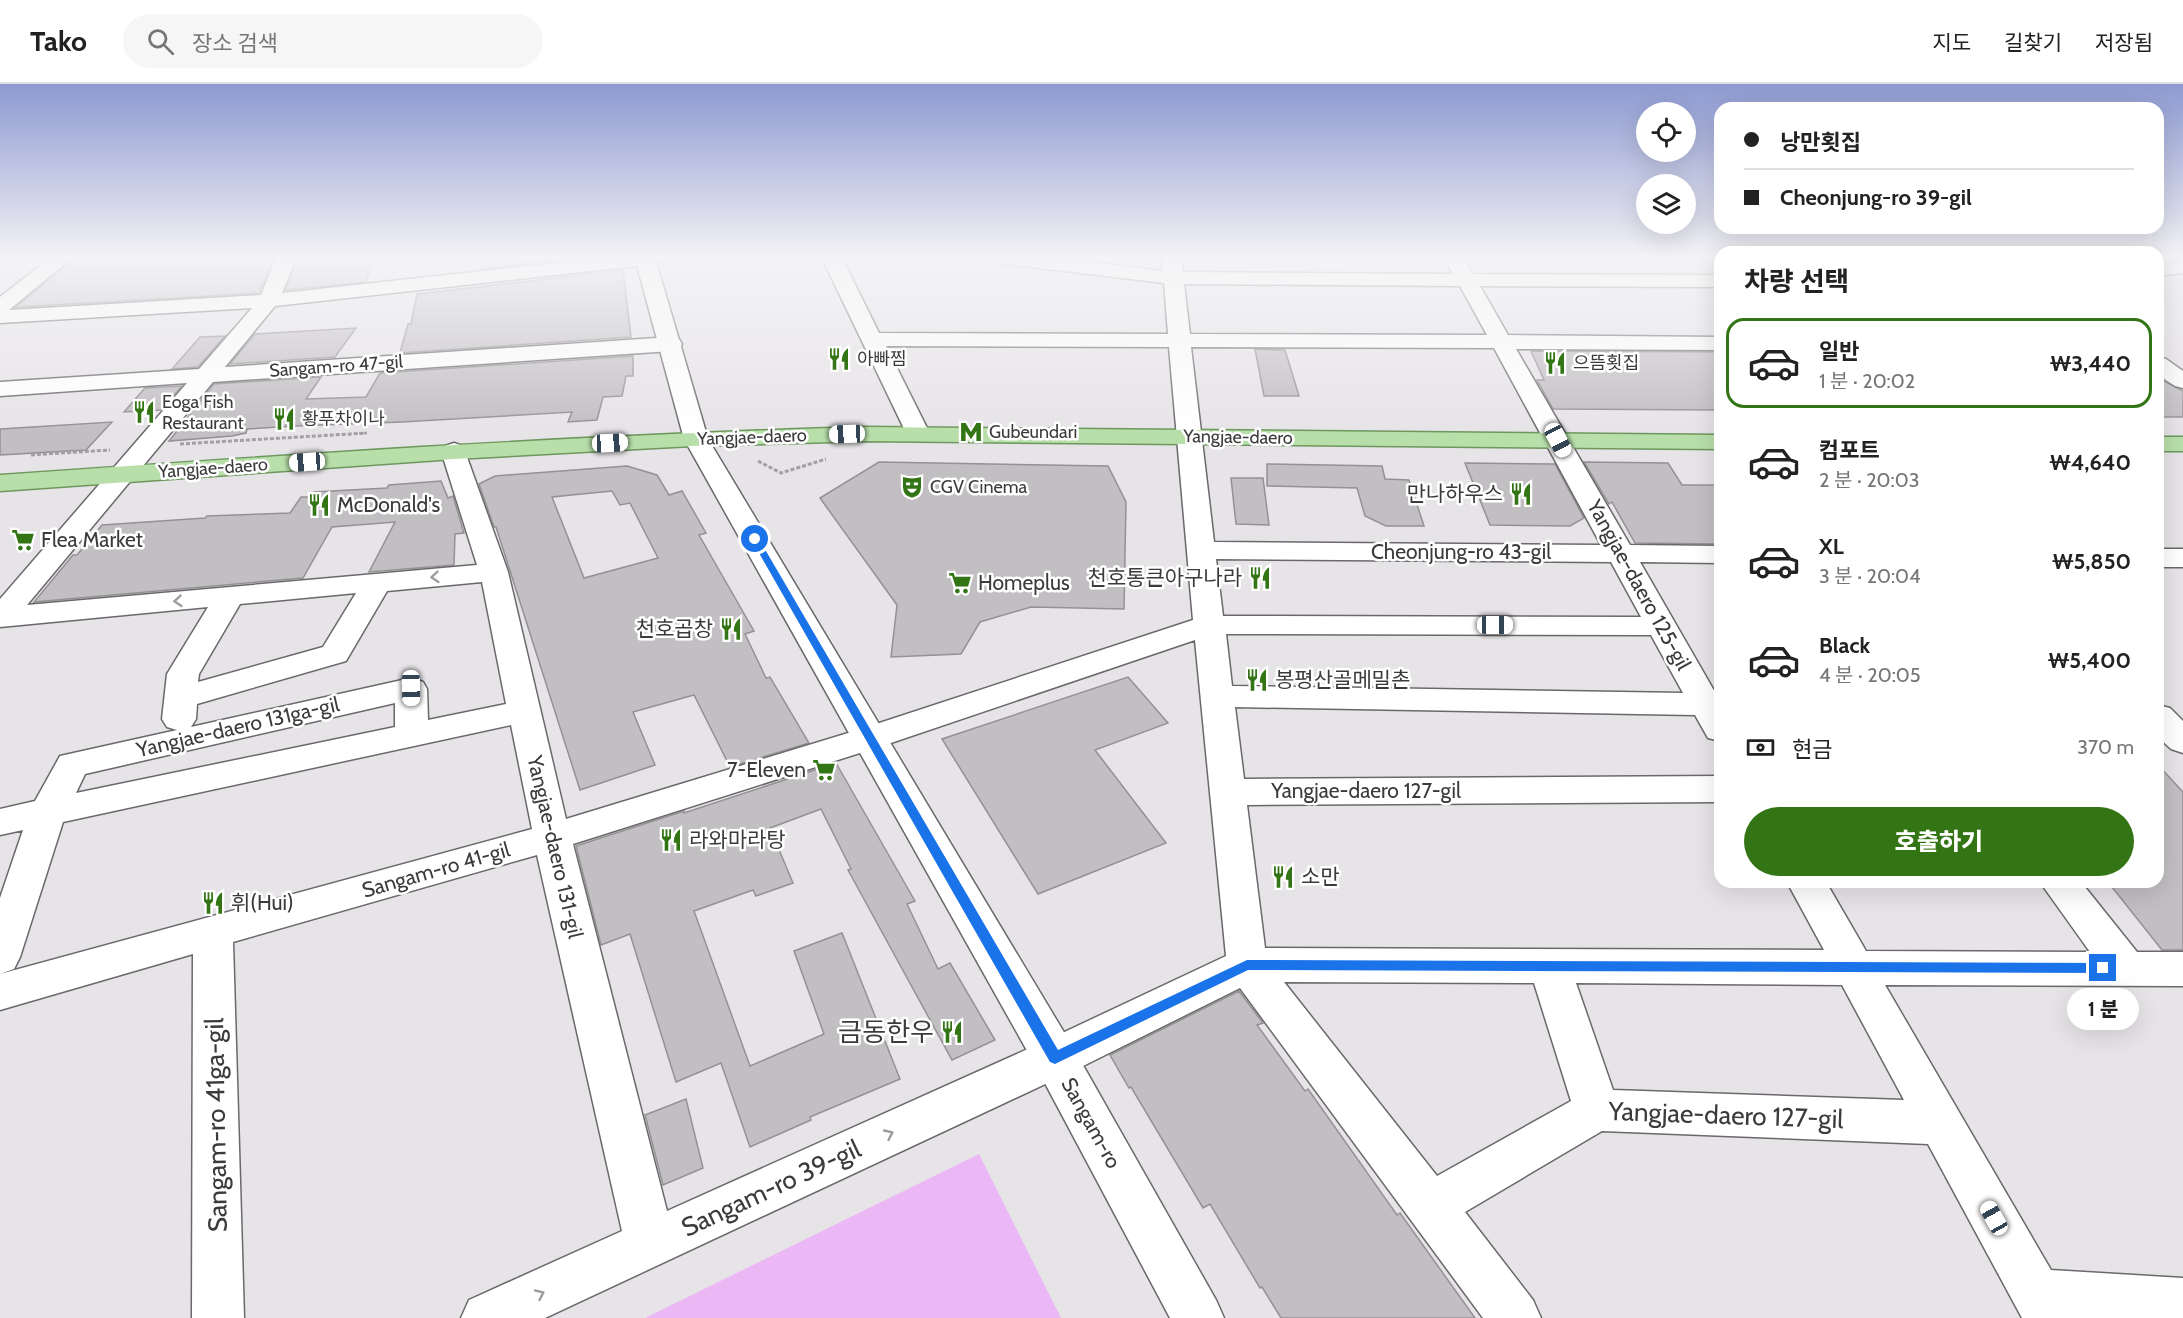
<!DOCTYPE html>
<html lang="ko">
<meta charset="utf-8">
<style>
body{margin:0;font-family:Cabin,"Noto Sans KR",sans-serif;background:#f6f6f6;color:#222;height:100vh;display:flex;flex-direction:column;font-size:22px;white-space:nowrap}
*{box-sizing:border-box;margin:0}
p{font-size:20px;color:#767676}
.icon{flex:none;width:33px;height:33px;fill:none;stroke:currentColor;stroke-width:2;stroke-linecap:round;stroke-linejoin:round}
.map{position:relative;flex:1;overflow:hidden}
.side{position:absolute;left:1714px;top:162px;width:450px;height:642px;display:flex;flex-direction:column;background:#fff;border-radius:18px;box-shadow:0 6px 24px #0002}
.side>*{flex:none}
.top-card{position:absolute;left:1714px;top:18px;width:450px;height:132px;border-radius:18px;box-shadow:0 6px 24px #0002;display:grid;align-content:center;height:132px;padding:0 30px;background:#fff}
.controls{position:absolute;left:1636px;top:18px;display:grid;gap:12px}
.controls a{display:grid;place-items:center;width:60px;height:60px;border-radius:50%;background:#fff;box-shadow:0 6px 24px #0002;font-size:30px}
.end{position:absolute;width:27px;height:27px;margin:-14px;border:8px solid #1a73e8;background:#fff;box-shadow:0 0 0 3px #fff}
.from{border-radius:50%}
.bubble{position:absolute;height:42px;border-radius:21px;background:#fff;box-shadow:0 6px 24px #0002;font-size:20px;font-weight:800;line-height:42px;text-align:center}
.car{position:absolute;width:18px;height:36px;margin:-18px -9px;border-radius:8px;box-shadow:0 0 4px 2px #0007;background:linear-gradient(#fff 24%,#345 0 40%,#fff 0 76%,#345 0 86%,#fff 0)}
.top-card b{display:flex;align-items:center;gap:21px;height:57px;font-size:22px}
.top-card b+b{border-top:2px solid #e0e0e0}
.top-card i{width:15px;height:15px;background:#222}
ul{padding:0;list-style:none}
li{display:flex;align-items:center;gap:18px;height:90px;margin:0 12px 9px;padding:0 18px;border:3px solid transparent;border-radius:18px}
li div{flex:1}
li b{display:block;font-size:22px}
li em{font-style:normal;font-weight:800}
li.selected{border-color:#337514}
li>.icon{width:54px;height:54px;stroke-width:1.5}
h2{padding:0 30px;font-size:27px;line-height:72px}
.pay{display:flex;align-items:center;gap:15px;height:66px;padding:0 30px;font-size:22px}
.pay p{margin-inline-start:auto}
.button{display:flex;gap:12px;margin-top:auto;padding:12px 30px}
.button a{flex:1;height:69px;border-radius:36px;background:#337514;color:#fff;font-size:24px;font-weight:800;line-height:69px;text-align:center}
header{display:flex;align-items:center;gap:36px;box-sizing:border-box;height:84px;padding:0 30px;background:#fff;border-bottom:2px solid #e0e0e0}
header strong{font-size:28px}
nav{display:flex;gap:33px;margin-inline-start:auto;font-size:21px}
.search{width:420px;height:54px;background:#f6f6f6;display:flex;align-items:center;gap:15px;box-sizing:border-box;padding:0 21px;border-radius:33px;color:#767676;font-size:22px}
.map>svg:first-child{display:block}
</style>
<header>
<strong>Tako</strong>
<div class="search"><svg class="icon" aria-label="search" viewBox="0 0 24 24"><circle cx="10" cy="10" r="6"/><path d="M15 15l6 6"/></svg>장소 검색</div>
<nav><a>지도</a><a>길찾기</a><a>저장됨</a></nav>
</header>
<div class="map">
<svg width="2183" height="1234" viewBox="0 0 2183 1234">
<rect width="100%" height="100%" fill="#e7e4e8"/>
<path fill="#ecb7f5" d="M979,1070L1061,1234H645Z"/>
<g fill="#c2bfc3" stroke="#949194" stroke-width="1.5" fill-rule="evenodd">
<path d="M83,174H274L259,209L16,223L74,175Z"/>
<path d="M298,174H374L366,198L285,206Z"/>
<path d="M482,174H581L482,185Z"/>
<path d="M623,186L631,253L400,269L408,240H411L417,210Z"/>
<path d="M356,244L335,273L230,280L255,250Z"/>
<path d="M225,252L198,283L172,285L200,253Z"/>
<path d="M1255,265L1285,266L1299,312H1264Z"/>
<path d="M1531,267L1720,268V326L1553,325L1537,296H1544Z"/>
<path d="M633,272V292H626L622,312L603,313L597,336L568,338L572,328L402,338L295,342L247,345L246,349L232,352L169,357L214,300L321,293L306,315L366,313L380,289Z"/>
<path d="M2158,294L2183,307V333H2158Z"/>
<path d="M182,302L161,326L124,328L145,304Z"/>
<path d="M112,338L86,366L0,371V345Z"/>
<path d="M879,378L1108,382L1126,418L1124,525L1031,523L980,538L961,570L891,573L897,521L820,414Z"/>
<path d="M1584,378L1668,379L1682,401H1720V460L1635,459L1612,418L1609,420Z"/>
<path d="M1465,379L1555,380L1584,434L1570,442L1490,441Z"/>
<path d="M1267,380L1382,382L1385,395L1409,396L1424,442H1386L1365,432L1357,404L1267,402Z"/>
<path d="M627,382L657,391L669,411L682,407L706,449L699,451L754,547L745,550L766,594L770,593L809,659L730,683L694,611L633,628L655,681L580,706L496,443H494L479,400L495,392ZM612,407L620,421L630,419L658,474L584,494L552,413Z"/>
<path d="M1231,394H1263L1269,441L1236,440Z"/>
<path d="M441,397L448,414L453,412L464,449L455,450L454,481L369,488L395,438L332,443L303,494L34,518L73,471H77L102,441L205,434L207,432L290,429L301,413H311L314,408L387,404L389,401Z"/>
<path d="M1128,593L1168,639L1095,666L1166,759L1038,810L942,655Z"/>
<path d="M836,679L915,817L907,820L938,885L950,879L995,956L952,976L848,786L851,785L821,725L770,744L793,799L756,812L753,806L694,827L750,982L824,950L794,867L842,849L900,995L810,1033L811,1036L750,1063L721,979L676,998L630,850L601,861L576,762L684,727V729Z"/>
<path d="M2158,681L2183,708V866H2162L2108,798H2158Z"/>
<path d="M1239,907L1263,939L1257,941L1305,1007L1308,1005L1397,1131L1400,1129L1475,1234H1281L1262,1203L1260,1204L1210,1120L1203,1124L1131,1003L1129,1004L1110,971Z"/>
<path d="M686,1015L703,1084L663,1101L645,1031Z"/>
</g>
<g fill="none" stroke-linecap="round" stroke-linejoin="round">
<g stroke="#6a686b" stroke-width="3">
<g id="minor">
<path d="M50,174H72L9,226L261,211L276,174H296L282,209L602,174H664L661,178L654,180L275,222L225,283L671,253L679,255L682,260L679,265L671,267L213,298L27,521L477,481L441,367L445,362L454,359L463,362L508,488L566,735L858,646L1193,536L1169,263L886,262L930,350L927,355L918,357L909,355L822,174H842L879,249L1168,250L1164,199L1006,180L999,178L996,174H1055L1163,187L1162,174H1182L1183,188L1453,190L1448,181L1451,177H1465L1473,190L1720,191V203L1480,202L1508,251L1720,253V266L1516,265L1630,461L1720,462V479L1640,478L1720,617V657L1708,654L1695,631L1235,623L1244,695L1720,692V718L1247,721L1265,864L1824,866L1787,798H1826L1866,867L2090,868L2040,798H2081L2137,868H2183V902L1885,901L2051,1186L2183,1194V1234H2022L1928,1060L1602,1047L1465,1128L1533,1216L1541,1234H1483L1240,904L1071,988L545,1234H461L469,1216L622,1147L537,771L233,858L244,1234H192L193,870L0,926V890L532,745L511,641L63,738L20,873L14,885L0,890V814L23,746L0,751V725L35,717L60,672L177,646L167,643L162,635L167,590L208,523L0,543V515L187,299L0,312V298L199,285L252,224L0,239V213ZM1184,200L1460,202L1487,251L1190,250ZM1191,263L1494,264L1601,461L1214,458ZM1216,475L1611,478L1641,533L1223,532ZM482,498L506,620L428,636L427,605L423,598L411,594L191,643L196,635L197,620L346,577L387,507ZM356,509L323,563L198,598L199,590L240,520ZM1226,550L1651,551L1683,609L1232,602ZM1195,556L1226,872L1039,960L667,1127L573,760L882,662ZM395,619V643L76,709L85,690ZM1284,898L1534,899L1571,1017L1437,1092ZM1576,899L1842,901L1904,1016L1613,1006Z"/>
<path d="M2183,177V189L2158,192V180Z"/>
<path d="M2158,273L2166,275L2183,287V304L2175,302L2158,291Z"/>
<rect x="2158" y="465" width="25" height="18"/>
<path d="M2158,621L2170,624L2183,637V669L2171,665L2158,653Z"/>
</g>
</g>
<g stroke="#6a686b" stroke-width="3">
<path id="tertiary" d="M635,174H655L708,355L1071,960L1216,1216L1224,1234H1170L1039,988L684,355Z"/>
</g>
<g stroke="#6d975e" stroke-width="3">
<g id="primary">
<path d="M867,343L1720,351V365L867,357L692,362L454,375L0,407V391C289,371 577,351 867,343Z"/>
<rect x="2158" y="353" width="25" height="14"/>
</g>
</g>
<path stroke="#a2a0a2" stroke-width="2" stroke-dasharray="3 2" stroke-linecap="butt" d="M354,350L367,349"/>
<g stroke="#a2a0a2" stroke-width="3" stroke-dasharray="4 2" stroke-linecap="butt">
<path d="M180,360L367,349"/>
<path d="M31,371L110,366"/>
<path d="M758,377L781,389L826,375"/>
</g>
<use href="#minor" fill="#fff" fill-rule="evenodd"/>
<use href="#tertiary" fill="#fff" fill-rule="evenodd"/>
<use href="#primary" fill="#b8dfaa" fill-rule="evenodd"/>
</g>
<defs><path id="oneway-chevron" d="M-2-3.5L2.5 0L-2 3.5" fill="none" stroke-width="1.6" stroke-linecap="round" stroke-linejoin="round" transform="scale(1.5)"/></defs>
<g stroke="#9e9d9e">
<use href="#oneway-chevron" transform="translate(435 493) rotate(175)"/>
<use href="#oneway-chevron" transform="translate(178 517) rotate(175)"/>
<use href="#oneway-chevron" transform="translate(889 1050) rotate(-25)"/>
<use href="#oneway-chevron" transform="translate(540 1210) rotate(-25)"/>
</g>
<linearGradient id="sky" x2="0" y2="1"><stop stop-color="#8d99d1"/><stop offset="0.5" stop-color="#f4f3f5"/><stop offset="1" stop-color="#f4f3f5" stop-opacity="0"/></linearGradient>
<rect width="2183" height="347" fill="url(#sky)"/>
<path fill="#1a73e8" d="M752,454L759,455L1058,966L1247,876L2103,879L2109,884L2103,889L1248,886L1055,980L1050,978L751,455Z"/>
<defs>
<g id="restaurant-bare" transform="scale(1.8)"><path d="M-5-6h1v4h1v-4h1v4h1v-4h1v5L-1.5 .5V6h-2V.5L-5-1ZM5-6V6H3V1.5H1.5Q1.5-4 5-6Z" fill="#337514" stroke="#fff" stroke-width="2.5" paint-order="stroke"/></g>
<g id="metro-bare" transform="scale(1.8)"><path d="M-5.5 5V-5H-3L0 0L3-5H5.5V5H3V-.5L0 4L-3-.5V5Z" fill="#337514" stroke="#fff" stroke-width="2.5" paint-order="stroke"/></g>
<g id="theatre-bare" transform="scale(1.8)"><path d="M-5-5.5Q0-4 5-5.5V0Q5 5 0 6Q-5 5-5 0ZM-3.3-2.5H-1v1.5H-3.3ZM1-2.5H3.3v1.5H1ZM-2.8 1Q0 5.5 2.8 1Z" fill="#337514" stroke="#fff" stroke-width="2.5" paint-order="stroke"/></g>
<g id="supermarket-bare" transform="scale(1.8)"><path d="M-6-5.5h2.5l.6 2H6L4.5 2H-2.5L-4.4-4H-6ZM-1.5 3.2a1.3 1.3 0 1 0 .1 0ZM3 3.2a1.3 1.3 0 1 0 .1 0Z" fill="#337514" stroke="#fff" stroke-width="2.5" paint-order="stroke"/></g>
</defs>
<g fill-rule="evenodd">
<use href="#restaurant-bare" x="839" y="275"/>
<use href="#restaurant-bare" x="1555" y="279"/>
<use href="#restaurant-bare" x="144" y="328"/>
<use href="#restaurant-bare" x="284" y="335"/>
<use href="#metro-bare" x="971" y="348"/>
<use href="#theatre-bare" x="912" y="403"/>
<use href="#restaurant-bare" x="1521" y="410"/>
<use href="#restaurant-bare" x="319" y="421"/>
<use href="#supermarket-bare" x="23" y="456"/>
<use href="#restaurant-bare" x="1260" y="494"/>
<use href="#supermarket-bare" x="960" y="499"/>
<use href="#restaurant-bare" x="731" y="545"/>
<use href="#restaurant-bare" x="1257" y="596"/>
<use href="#supermarket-bare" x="824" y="686"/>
<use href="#restaurant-bare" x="671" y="756"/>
<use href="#restaurant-bare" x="1283" y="793"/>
<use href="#restaurant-bare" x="213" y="819"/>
<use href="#restaurant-bare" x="952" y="948"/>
</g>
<g text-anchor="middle" stroke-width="5" stroke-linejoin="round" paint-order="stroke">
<g font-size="18" fill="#3c3b3c" stroke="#fff" text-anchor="start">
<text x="857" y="281">아빠찜</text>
<text x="1573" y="285">으뜸횟집</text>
<text x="162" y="324">Eoga Fish<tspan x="162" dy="21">Restaurant</tspan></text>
<text x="302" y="341">황푸차이나</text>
<text x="989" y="354">Gubeundari</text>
<text x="930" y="409">CGV Cinema</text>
</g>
<g font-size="18" fill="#3c3b3c" stroke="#fff">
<text transform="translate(336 282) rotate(-4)" y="6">Sangam-ro 47-gil</text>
<text transform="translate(752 353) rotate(-2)" y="6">Yangjae-daero</text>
<text transform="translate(1238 353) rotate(1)" y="6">Yangjae-daero</text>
<text transform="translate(213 384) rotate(-4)" y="6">Yangjae-daero</text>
</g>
<g font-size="21" fill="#3c3b3c" stroke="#fff" text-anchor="start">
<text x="1503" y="417" text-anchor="end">만나하우스</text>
<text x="337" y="428">McDonald's</text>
<text x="41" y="463">Flea Market</text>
<text x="1242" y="501" text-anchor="end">천호통큰아구나라</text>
<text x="978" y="506">Homeplus</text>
<text x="713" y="552" text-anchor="end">천호곱창</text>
<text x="1275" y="603">봉평산골메밀촌</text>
<text x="806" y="693" text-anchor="end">7-Eleven</text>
<text x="689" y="763">라와마라탕</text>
<text x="1301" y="800">소만</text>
<text x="231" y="826">휘(Hui)</text>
</g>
<g font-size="21" fill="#3c3b3c" stroke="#fff">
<text x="1461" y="475">Cheonjung-ro 43-gil</text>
<text transform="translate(1639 501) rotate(61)" y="7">Yangjae-daero 125-gil</text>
<text transform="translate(238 643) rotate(-13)" y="7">Yangjae-daero 131ga-gil</text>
<text x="1366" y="714">Yangjae-daero 127-gil</text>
<text transform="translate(555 763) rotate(77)" y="7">Yangjae-daero 131-gil</text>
<text transform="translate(436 786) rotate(-16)" y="7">Sangam-ro 41-gil</text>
<text transform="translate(1091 1039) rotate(61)" y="7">Sangam-ro</text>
</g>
<g font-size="26" fill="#3c3b3c" stroke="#fff" text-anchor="end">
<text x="934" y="957">금동한우</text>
</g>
<g font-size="26" fill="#3c3b3c" stroke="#fff">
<text transform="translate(1726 1031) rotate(2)" y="9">Yangjae-daero 127-gil</text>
<text transform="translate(216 1041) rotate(-91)" y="9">Sangam-ro 41ga-gil</text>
<text transform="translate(771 1104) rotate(-25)" y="9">Sangam-ro 39-gil</text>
</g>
</g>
</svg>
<div class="controls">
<a><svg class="icon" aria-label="locate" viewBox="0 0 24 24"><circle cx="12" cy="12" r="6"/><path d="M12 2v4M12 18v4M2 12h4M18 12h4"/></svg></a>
<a><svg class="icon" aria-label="layers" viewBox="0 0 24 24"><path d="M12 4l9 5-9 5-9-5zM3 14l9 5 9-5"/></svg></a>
</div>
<i class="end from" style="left:755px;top:455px"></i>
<i class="end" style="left:2103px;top:884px"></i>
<div class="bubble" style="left:2067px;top:904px;width:72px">1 분</div>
<i class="car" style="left:847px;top:350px;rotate:268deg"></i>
<i class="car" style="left:1558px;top:356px;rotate:152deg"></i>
<i class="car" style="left:610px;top:359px;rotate:87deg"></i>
<i class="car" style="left:307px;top:378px;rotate:266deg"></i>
<i class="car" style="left:1495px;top:541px;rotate:90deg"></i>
<i class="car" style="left:411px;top:604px;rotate:179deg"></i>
<i class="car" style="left:1994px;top:1134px;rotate:331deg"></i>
<div class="top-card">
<b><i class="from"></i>낭만횟집</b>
<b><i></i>Cheonjung-ro 39-gil</b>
</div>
<section class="side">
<h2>차량 선택</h2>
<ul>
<li class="selected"><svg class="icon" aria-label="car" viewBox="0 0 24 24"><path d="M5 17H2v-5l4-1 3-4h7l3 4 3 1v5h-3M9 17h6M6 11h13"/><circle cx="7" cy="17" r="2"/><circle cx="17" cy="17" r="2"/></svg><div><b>일반</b><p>1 분 · 20:02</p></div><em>₩3,440</em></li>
<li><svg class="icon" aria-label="car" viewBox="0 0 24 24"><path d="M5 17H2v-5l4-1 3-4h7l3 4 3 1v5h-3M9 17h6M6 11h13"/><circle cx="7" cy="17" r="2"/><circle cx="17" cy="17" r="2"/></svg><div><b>컴포트</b><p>2 분 · 20:03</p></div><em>₩4,640</em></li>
<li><svg class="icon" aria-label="car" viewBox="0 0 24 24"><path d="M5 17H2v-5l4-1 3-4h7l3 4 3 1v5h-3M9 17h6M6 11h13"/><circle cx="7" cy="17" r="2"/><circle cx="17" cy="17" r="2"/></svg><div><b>XL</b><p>3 분 · 20:04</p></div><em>₩5,850</em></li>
<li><svg class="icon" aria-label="car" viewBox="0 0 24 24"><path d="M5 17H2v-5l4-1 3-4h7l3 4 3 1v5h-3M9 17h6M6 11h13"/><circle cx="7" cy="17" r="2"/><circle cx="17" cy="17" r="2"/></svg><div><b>Black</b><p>4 분 · 20:05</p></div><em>₩5,400</em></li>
</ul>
<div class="pay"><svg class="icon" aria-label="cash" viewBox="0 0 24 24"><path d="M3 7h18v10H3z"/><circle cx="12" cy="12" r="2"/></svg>현금<p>370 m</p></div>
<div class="button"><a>호출하기</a></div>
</section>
</div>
